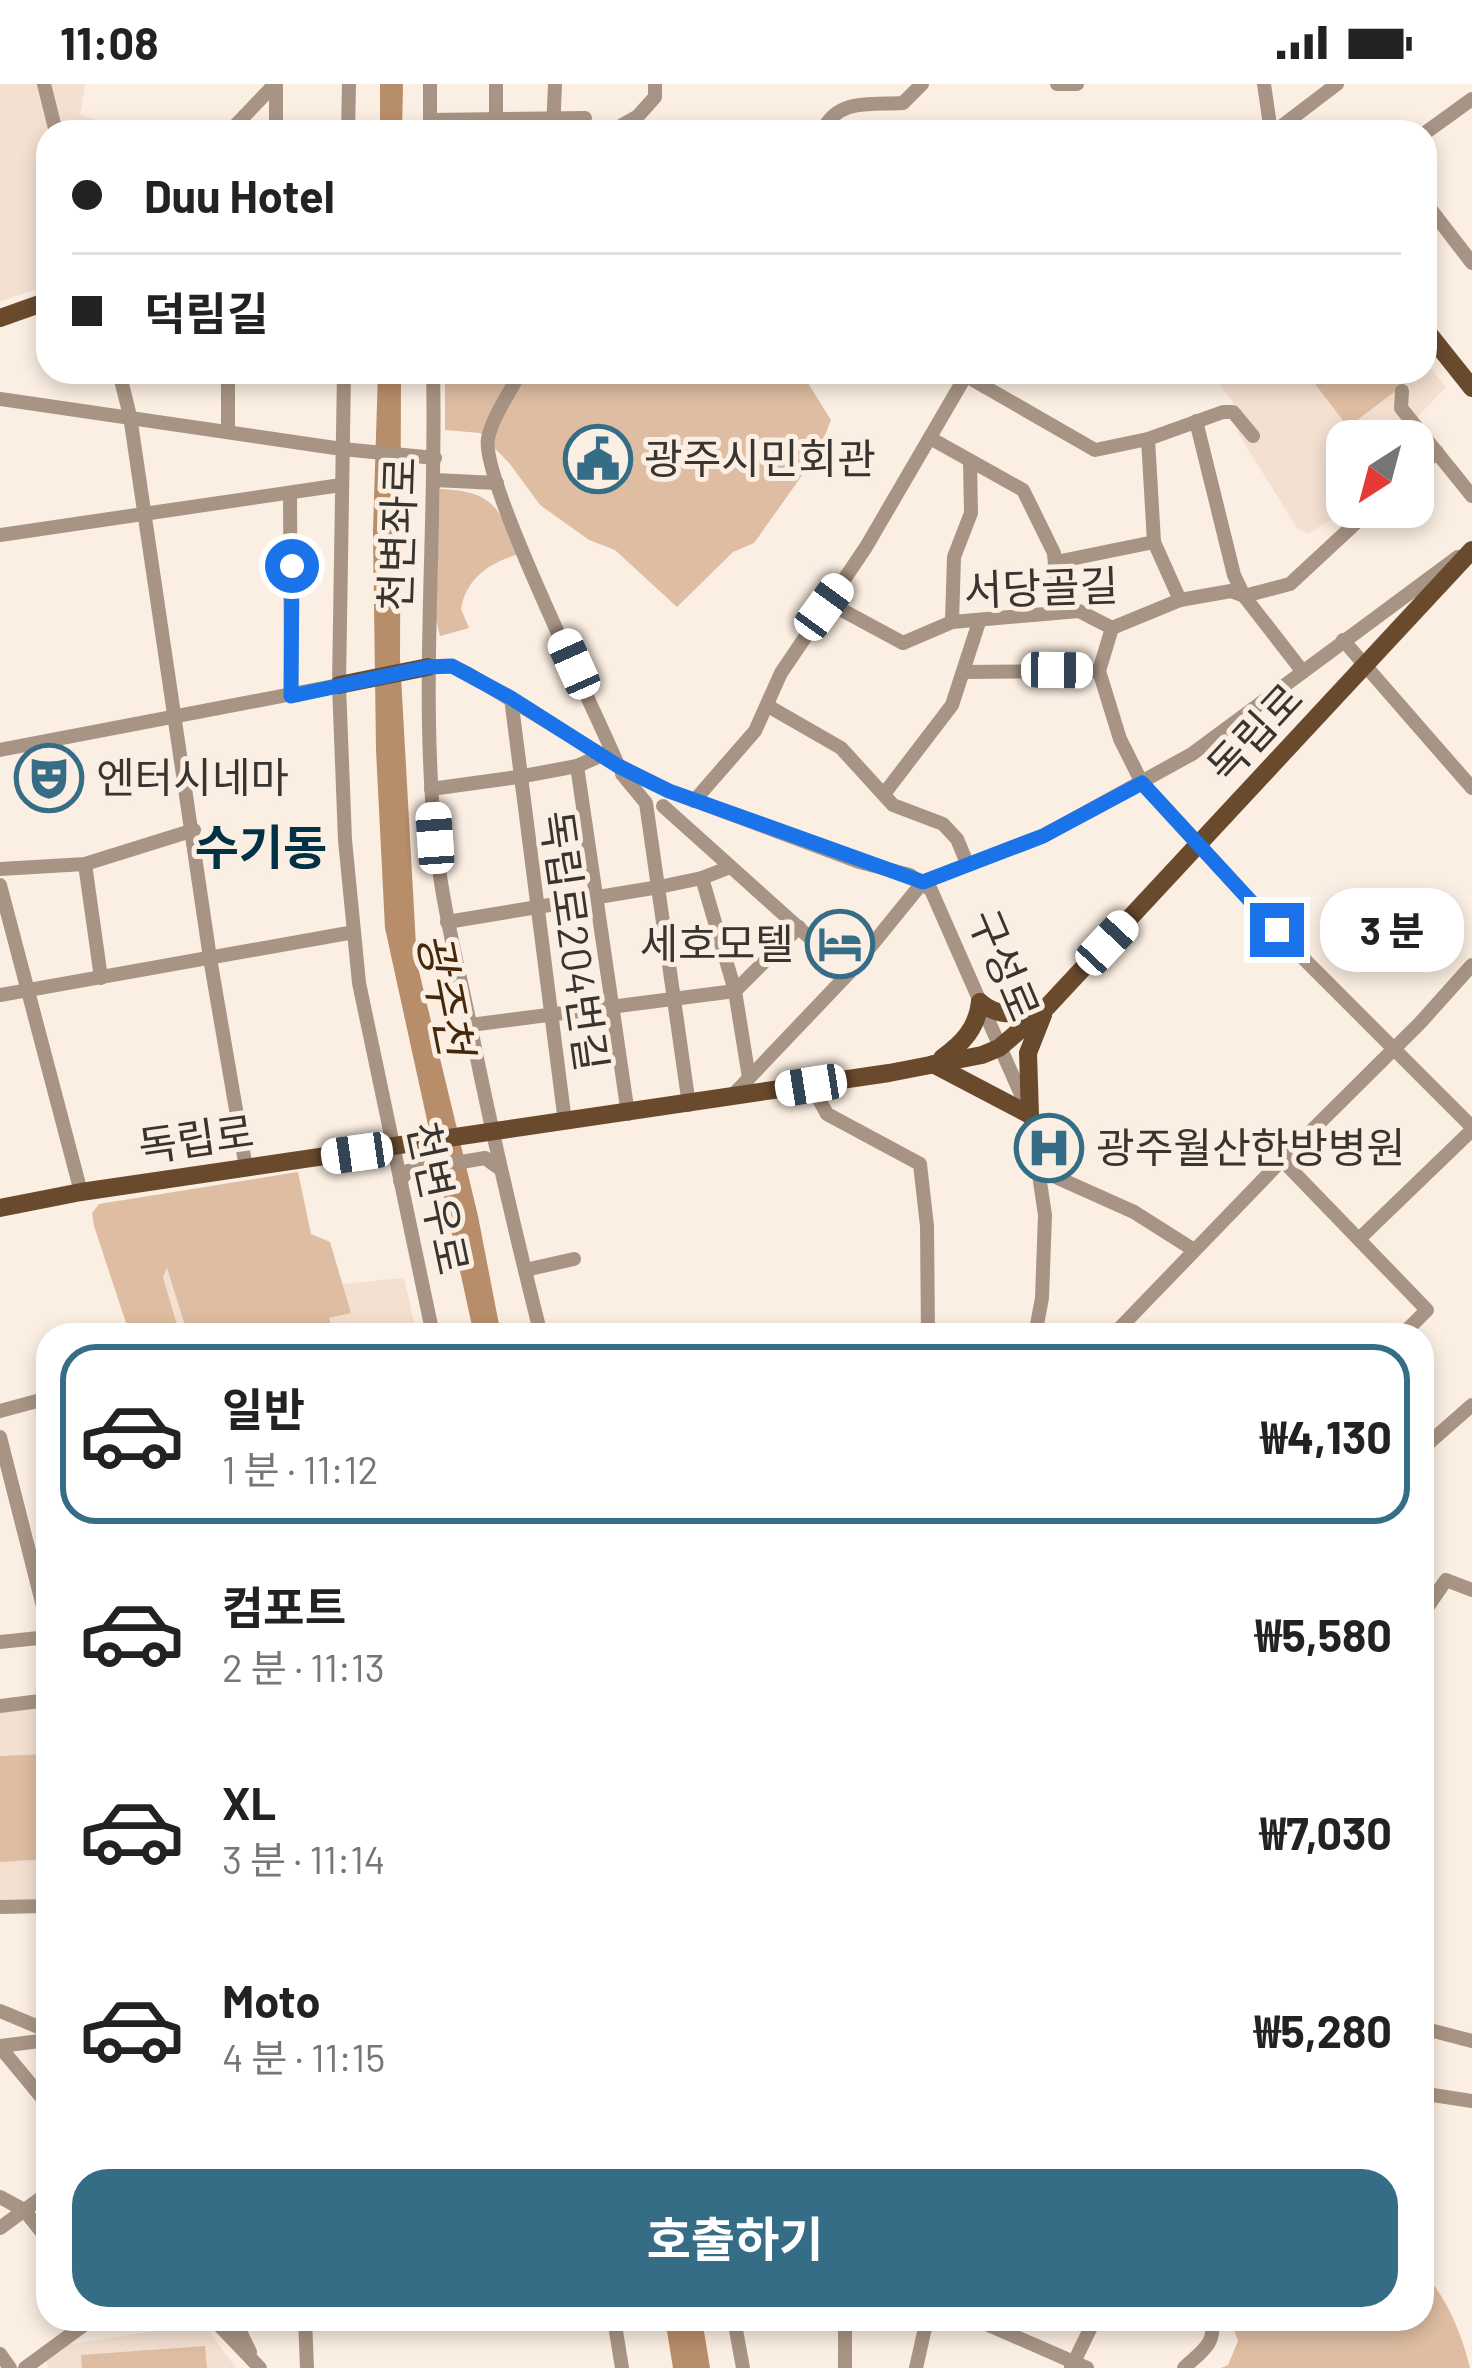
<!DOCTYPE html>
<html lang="ko">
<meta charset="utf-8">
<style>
body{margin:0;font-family:Barlow,"Noto Sans KR",sans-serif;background:#f2f2f2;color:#222;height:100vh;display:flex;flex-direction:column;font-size:45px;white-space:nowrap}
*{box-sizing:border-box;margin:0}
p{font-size:39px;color:#767676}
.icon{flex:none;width:66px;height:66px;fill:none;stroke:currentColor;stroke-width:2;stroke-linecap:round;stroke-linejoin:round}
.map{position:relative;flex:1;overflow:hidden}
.side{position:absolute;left:36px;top:1239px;width:1398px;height:1008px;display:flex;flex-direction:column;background:#fff;border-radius:36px;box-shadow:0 6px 18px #0003}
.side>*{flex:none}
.banner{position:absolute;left:36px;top:36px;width:1401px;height:264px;border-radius:36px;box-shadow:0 6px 18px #0003;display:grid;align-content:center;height:264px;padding:0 36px;background:#fff}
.needle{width:78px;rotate:216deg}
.fabs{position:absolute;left:1326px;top:336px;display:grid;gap:24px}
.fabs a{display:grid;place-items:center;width:108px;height:108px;border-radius:24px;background:#fff;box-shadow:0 6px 18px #0003;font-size:60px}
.end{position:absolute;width:54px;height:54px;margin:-27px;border:15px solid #1a73e8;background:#fff;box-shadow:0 0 0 6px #fff}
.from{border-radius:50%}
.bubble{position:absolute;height:84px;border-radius:36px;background:#fff;box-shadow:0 6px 18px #0003;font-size:39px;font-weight:700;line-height:84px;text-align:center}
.car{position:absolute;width:36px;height:72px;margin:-36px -18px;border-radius:15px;box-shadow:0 0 9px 3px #0007;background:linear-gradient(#fff 24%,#345 0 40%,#fff 0 76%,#345 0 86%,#fff 0)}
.banner b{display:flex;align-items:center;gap:42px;height:114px;font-size:45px}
.banner b+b{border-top:3px solid #e0e0e0}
.banner i{width:30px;height:30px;background:#222}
ul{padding:21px 0 0;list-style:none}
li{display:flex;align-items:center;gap:36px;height:180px;margin:0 24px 18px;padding:0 12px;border:6px solid transparent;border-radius:36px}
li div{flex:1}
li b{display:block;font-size:45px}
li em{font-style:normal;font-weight:700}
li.on{border-color:#356d87}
li>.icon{width:108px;height:108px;stroke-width:1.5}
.cta{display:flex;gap:24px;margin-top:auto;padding:24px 36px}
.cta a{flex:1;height:138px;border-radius:36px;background:#356d87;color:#fff;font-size:48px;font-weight:700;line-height:138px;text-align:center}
.status{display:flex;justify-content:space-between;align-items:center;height:84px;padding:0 60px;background:#fff;direction:ltr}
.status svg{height:33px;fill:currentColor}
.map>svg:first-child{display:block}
</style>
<div class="status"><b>11:08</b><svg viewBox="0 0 49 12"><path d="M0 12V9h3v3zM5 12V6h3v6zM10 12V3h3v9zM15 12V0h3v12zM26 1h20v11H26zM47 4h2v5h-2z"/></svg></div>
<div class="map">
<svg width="1472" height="2284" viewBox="0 0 1472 2284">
<rect width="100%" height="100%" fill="#fbeee2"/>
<g fill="#f4e0d1">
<path d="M0,0H85L80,30L127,47L48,48V202L0,217Z"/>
<path d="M1425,278L1446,303L1395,357H1347L1349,423L1309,450L1297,444L1238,349L1240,328L1211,288H1425Z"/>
<path d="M330,1158L342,1200L404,1194L417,1251H180L163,1193L167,1182Z"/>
<path d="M48,1623V1818H0V1629Z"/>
<path d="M203,2239L236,2284H48L46,2275L66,2261Z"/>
</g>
<g fill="#debda2">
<path d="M445,288H801L831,336L818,369L754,459L733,468L677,523L615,466L589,456L540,421L510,380L480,349L445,346Z"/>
<path d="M1306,288H1398L1406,299L1348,343Z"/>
<path d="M440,405C494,407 499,424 519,470C488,479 466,495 461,525L469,544L440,552L436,536Z"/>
<path d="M298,1088L311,1150L330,1158L351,1229L329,1234L333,1251H188L167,1184L163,1193L180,1251H130L94,1142L92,1129L99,1120Z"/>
<path d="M48,1670V1775L0,1778V1672Z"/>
<path d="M1422,2186C1447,2215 1461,2247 1470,2284H1221L1228,2281L1238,2257L1230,2235H1422Z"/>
<path d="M205,2262L207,2284H82L81,2271Z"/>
</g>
<g fill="#b88d69">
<path d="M380,0H403L402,48H380Z"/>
<path d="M378,288H401L400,575L417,879L478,1132L501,1251H474L385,844L376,666L373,447Z"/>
<path d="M665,2235H702L710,2284H673Z"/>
</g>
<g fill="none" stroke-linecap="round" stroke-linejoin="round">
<g stroke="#a89484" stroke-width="14">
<path d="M44,0L56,48"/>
<path d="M430,0V48"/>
<path d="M496,0V48"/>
<path d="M1057,0H1077"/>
<path d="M1264,0L1271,48"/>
<path d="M430,36L585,34"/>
<path d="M229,48L275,0"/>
<path d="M276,48V0"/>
<path d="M348,48L349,0"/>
<path d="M553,48L555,0"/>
<path d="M610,48L638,32L655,13V0"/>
<path d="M822,48C837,14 870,21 903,19L922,0"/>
<path d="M1274,48L1337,0"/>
<path d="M1425,49L1472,15"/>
<path d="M1425,118L1472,179"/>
<path d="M119,288L130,332L210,874L246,1084"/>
<path d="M344,288L339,601L345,756L359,899L433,1251"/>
<path d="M433,288C437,443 420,597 435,752C441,816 457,878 470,940C491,1045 515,1148 541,1251"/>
<path d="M520,288C510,309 492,333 488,355C480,394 596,628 618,681"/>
<path d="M961,289L1095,366L1148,355L1223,328H1233L1253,352"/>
<path d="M1402,307L1401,324L1472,412"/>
<path d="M0,315L342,365L435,374"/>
<path d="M1196,337L1234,491L1244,512L1303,588"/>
<path d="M228,347V288"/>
<path d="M930,354L1023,406L1054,469L1059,528"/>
<path d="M1148,355L1154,458L1180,516"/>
<path d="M1413,389L1437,368"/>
<path d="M434,396L497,399"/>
<path d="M290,409L291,612"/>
<path d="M0,451L341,401"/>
<path d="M1056,478L1154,458"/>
<path d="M824,523L840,525L903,559L952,538L1079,527L1112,544L1180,516L1231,507L1244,512L1290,500L1373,423"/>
<path d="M952,538L954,473L971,429L970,377"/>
<path d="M1343,556L1472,704"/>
<path d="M428,583L452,582L467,589L618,681L669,707L859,778L910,791L931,806L1030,1031L1045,1131L1042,1214L1035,1251"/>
<path d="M1099,587L1112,544"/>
<path d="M965,588L1099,587L1120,655L1142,699L1305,876L1472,1043"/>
<path d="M511,614L565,1038"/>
<path d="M768,622L841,664L893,721L943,740L957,755L967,779"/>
<path d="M0,666L339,601"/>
<path d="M577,682L628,1030"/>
<path d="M622,690L646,719L689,1021"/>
<path d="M431,705L518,693L577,682L600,672"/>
<path d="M884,710L952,621L979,538"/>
<path d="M694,717L755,647L781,589L866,463L968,288"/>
<path d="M663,722L849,889"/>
<path d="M85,780L101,894"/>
<path d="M0,785L85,780L194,746"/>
<path d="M702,794L735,907L749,994"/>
<path d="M0,801L81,1108"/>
<path d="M447,838L659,803L702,794L730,783"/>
<path d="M0,911L354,848"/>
<path d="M470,941L735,907L799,843"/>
<path d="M811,1001L827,1030L920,1080L927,1142L928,1251"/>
<path d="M730,1014L849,889L923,798L1043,752L1192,670L1458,473"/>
<path d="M1282,1076L1420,939L1472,881"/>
<path d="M1038,1085L1134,1128L1194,1166"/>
<path d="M400,1097L408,1087L485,1074L499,1084"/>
<path d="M1359,1155L1472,1046"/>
<path d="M525,1186L574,1175"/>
<path d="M1113,1251L1282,1076L1427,1226L1402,1251"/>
<path d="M0,1327L48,1314"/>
<path d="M0,1353L48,1542"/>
<path d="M1422,1365L1472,1321"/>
<path d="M1422,1531L1446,1496L1472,1506"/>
<path d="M0,1558L48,1553"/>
<path d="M0,1622L48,1616"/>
<path d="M0,1823L48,1822"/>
<path d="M0,1927L48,1947"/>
<path d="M1422,1944L1472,1957"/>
<path d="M0,1962L48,1956"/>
<path d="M0,1963L48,2021"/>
<path d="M1433,2011L1472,2017"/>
<path d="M0,2113L24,2126L48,2156"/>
<path d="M0,2144L48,2109"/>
<path d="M213,2235L260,2284"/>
<path d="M234,2235L250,2268"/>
<path d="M305,2235L307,2284"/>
<path d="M614,2235L622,2284"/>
<path d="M734,2235L743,2284"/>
<path d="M975,2235L1087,2284"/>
<path d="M0,2270L10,2284"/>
<path d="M25,2284L92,2235"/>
<path d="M845,2284V2235"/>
<path d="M916,2284L927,2235"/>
<path d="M1071,2284L1095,2235"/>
<path d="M1184,2284C1199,2269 1219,2259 1210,2235"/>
</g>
<g stroke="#6a4a2d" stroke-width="18">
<path d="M0,234L48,217"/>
<path d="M1425,245L1472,304"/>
<path d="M339,601L428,583"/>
<path d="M980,918C1000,935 1018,929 1042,925"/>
<path d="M942,974C963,959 977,944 980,918"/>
<path d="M933,980L1030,1031"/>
<path d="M1030,1031L1028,969L1043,931"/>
<path d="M0,1124L81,1108L889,989L982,971L999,964L1046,924L1472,466"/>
</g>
</g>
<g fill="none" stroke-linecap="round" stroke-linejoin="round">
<path stroke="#1a73e8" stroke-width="15" d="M292,482L291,612L428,583L452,582L511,614L618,682L669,707L923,798L1043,752L1142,699L1277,846"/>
</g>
<defs>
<g id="civic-ring" transform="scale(3.45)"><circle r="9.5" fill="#fbeee2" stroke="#356d87" stroke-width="1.5"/><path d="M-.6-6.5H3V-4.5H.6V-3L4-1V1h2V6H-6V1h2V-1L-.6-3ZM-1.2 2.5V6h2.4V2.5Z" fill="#356d87"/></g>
<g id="theatre-ring" transform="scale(3.45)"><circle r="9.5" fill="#fbeee2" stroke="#356d87" stroke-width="1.5"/><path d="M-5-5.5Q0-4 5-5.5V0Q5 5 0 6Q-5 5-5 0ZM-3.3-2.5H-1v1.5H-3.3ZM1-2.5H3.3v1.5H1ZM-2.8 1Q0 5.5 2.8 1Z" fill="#356d87"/></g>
<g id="hotel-ring" transform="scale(3.45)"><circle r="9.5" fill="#fbeee2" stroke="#356d87" stroke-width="1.5"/><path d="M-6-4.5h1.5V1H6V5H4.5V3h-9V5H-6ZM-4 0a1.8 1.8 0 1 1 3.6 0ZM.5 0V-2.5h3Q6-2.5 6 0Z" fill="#356d87"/></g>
<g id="hospital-ring" transform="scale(3.45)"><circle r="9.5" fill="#fbeee2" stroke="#356d87" stroke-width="1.5"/><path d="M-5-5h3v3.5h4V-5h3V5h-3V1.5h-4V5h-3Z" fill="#356d87"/></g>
</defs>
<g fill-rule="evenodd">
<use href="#civic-ring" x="598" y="375"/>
<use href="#theatre-ring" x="49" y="694"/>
<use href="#hotel-ring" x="840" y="860"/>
<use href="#hospital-ring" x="1049" y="1064"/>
</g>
<g text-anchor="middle" stroke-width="10" stroke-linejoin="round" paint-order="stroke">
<g font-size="42" fill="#39342f" stroke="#fbeee2" text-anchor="start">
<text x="644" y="390">광주시민회관</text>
<text x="96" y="709">엔터시네마</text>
<text x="794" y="875" text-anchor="end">세호모텔</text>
<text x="1096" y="1079">광주월산한방병원</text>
</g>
<g font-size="42" fill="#39342f" stroke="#fbeee2">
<text transform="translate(398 450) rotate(-88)" y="15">천변좌로</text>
<text transform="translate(1041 504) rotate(-2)" y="15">서당골길</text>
<text transform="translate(1255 649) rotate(-47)" y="15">독립로</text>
<text transform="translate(574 857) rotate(82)" y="15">독립로204번길</text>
<text transform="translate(1004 881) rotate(67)" y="15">구성로</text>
<text transform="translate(196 1055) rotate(-8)" y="15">독립로</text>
<text transform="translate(438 1114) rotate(78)" y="15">천변우로</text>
</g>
<g font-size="45" font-style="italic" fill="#452809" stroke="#fbeee2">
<text transform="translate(445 910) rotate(79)" y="16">광주천</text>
</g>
<g font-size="48" font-weight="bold" fill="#003145" stroke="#fbeee2">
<text x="261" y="781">수기동</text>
</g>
</g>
</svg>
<div class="fabs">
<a><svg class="needle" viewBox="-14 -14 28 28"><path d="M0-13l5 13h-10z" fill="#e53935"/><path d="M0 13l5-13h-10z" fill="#767676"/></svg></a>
</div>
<i class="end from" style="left:292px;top:482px"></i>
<i class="end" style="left:1277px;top:846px"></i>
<div class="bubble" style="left:1320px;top:804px;width:144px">3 분</div>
<i class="car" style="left:824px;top:523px;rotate:36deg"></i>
<i class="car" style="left:574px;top:580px;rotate:336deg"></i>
<i class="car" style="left:1057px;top:586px;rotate:91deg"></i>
<i class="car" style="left:435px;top:754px;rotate:356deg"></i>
<i class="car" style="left:1107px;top:859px;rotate:43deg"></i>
<i class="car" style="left:811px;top:1001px;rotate:261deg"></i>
<i class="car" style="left:357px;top:1069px;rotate:262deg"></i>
<div class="banner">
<b><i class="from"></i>Duu Hotel</b>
<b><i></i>덕림길</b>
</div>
<section class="side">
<ul>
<li class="on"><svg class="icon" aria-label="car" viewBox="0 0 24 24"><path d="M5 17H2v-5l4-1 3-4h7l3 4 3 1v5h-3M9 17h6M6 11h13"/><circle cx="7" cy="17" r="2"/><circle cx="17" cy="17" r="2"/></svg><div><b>일반</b><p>1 분 · 11:12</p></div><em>₩4,130</em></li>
<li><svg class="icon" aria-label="car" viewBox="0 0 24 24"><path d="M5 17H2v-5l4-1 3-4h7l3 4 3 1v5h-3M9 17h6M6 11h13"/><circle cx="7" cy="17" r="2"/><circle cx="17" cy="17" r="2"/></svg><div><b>컴포트</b><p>2 분 · 11:13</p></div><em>₩5,580</em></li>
<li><svg class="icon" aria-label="car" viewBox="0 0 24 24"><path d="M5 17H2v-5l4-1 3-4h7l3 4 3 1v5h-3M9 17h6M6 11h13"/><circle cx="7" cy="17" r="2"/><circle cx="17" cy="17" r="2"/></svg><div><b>XL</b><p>3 분 · 11:14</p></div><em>₩7,030</em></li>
<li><svg class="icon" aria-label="car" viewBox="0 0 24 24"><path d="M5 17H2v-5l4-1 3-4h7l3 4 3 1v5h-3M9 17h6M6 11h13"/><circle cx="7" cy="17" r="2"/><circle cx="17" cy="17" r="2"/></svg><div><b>Moto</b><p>4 분 · 11:15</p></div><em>₩5,280</em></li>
</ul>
<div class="cta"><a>호출하기</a></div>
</section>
</div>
